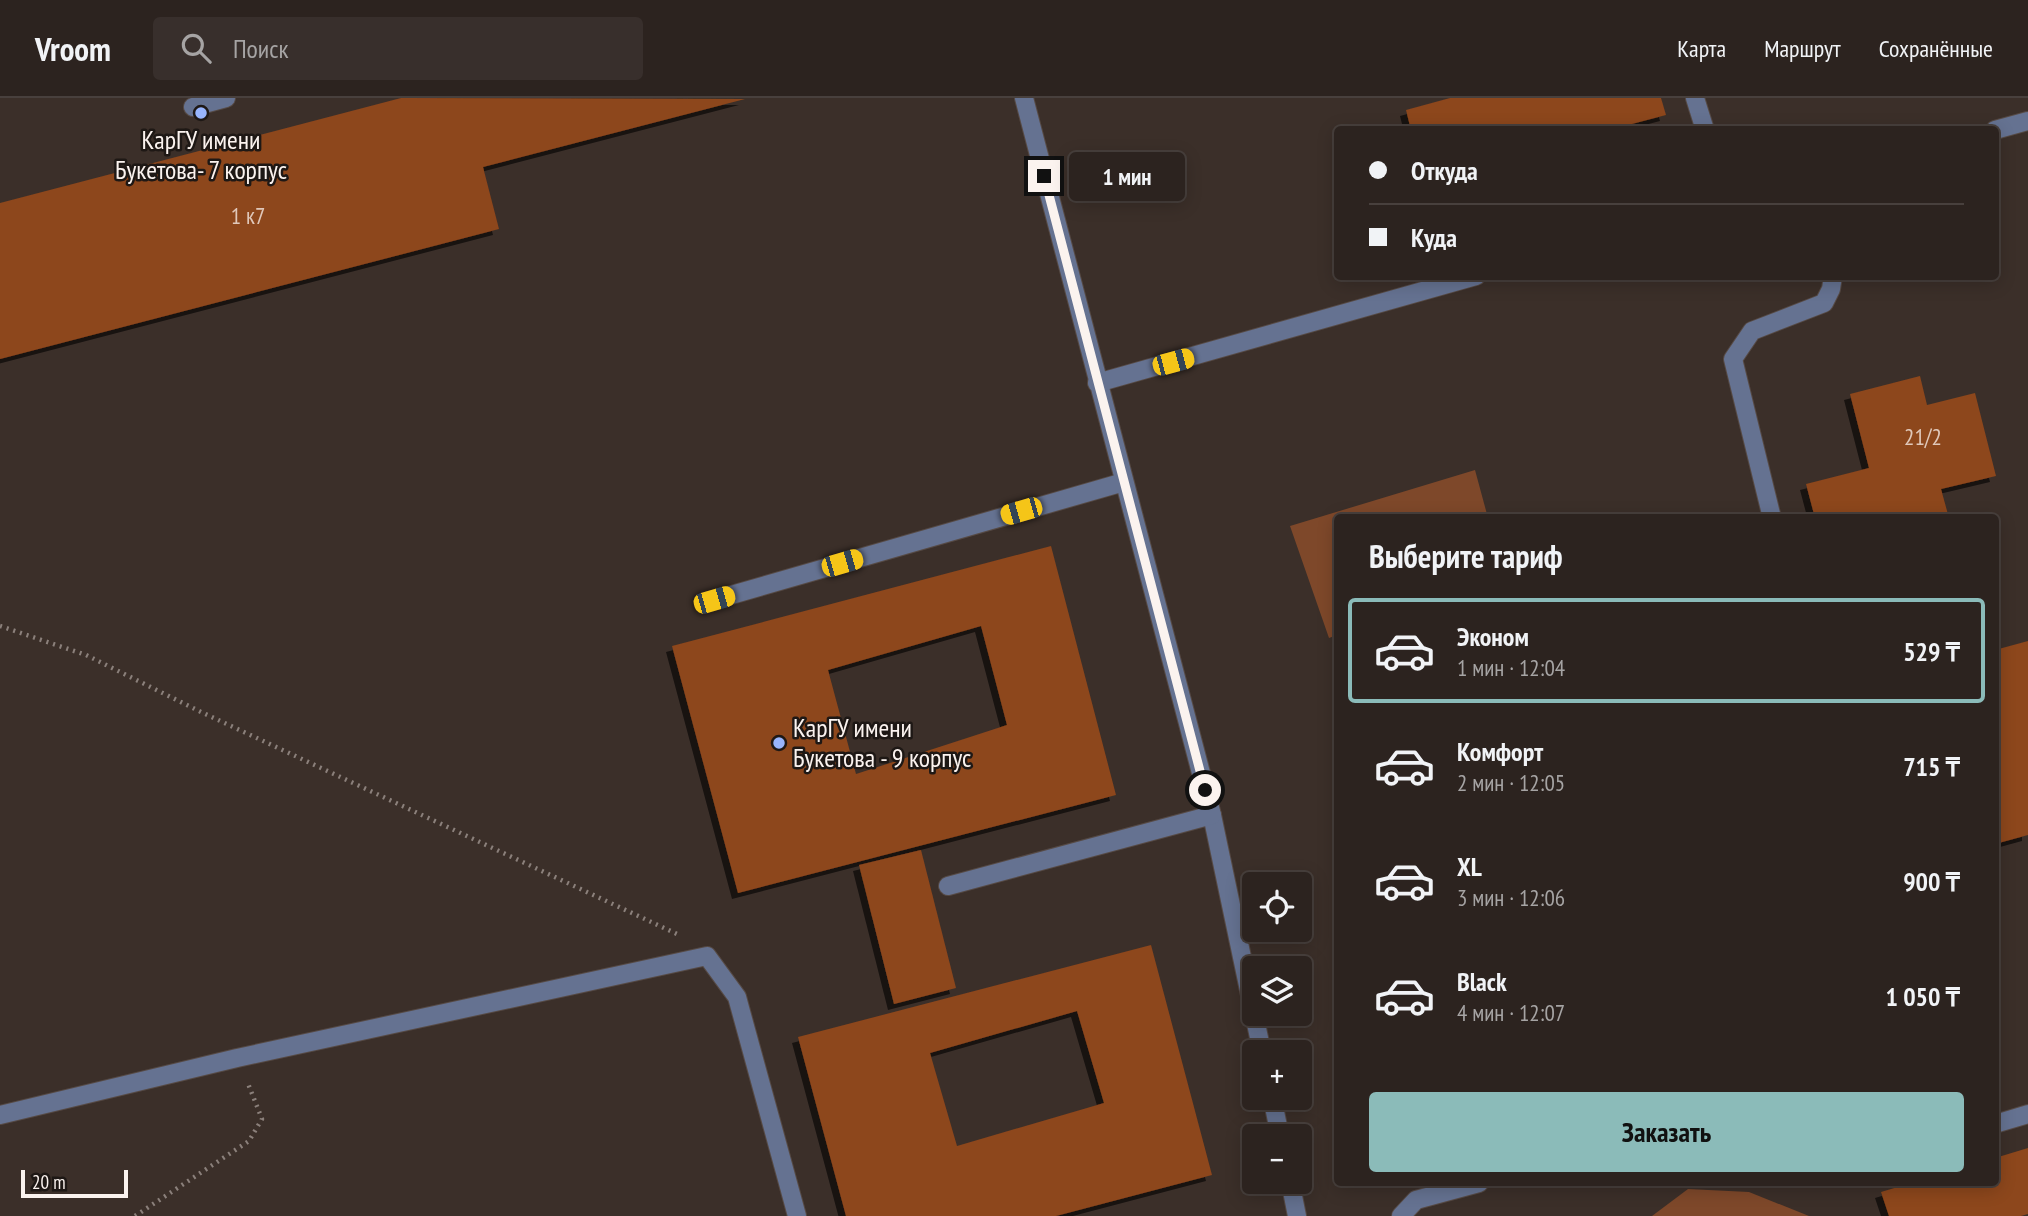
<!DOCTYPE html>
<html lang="ru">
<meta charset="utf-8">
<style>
body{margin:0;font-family:"PT Sans Narrow",sans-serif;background:#382f2c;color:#f1f3f6;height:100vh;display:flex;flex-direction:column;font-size:26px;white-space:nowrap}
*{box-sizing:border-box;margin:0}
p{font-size:23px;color:#a6a4a4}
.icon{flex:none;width:38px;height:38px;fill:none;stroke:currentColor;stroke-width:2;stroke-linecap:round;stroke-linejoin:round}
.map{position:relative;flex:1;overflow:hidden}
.drawer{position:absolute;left:1334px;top:416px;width:665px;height:672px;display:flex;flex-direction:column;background:#2c231f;border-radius:7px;box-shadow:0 4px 18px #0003,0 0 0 2px #48403d}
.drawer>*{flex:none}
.top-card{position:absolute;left:1334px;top:28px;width:665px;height:154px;border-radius:7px;box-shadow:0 4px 18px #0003,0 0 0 2px #48403d;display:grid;align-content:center;height:154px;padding:0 35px;background:#2c231f}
.tools{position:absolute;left:1242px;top:774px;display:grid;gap:14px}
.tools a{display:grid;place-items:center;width:70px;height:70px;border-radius:7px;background:#2c231f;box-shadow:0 4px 18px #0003,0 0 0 2px #48403d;font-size:35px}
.scale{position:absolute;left:21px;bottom:18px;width:107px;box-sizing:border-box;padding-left:7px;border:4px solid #fbf3ef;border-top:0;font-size:19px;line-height:24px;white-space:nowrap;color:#fbf3ef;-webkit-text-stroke:5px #1e1815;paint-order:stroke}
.end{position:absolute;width:32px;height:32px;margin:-16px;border:9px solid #fbf3ef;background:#111;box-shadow:0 0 0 4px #111}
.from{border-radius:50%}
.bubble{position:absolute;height:49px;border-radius:7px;background:#2c231f;box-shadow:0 4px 18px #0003,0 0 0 2px #48403d;font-size:23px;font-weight:600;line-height:49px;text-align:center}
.car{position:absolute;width:21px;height:42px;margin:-21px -10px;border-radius:9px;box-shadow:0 0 5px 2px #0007;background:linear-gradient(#f5c518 24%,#345 0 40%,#f5c518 0 76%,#345 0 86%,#f5c518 0)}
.top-card b{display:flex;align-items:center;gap:24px;height:66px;font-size:26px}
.top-card b+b{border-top:2px solid #48403d}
.top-card i{width:18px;height:18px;background:#f1f3f6}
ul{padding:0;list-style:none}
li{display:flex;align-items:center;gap:21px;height:105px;margin:0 14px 10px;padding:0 21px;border:4px solid transparent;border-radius:7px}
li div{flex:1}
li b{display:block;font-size:26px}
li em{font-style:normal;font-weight:600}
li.active{border-color:#8bbbb9}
li>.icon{width:63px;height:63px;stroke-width:1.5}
h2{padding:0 35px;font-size:32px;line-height:84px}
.primary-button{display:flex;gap:14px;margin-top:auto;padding:14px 35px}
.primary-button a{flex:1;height:80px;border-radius:7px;background:#8bbbb9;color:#111;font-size:28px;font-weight:600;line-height:80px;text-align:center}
header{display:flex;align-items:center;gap:42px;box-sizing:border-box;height:98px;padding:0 35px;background:#2c231f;border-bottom:2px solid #48403d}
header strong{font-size:33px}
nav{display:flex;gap:38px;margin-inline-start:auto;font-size:24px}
.search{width:490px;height:63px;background:#382f2c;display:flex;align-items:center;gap:18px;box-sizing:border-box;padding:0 24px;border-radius:7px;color:#a6a4a4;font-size:26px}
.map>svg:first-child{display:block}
</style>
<header>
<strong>Vroom</strong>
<div class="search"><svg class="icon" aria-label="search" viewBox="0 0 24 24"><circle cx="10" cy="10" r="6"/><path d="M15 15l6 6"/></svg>Поиск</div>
<nav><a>Карта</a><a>Маршрут</a><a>Сохранённые</a></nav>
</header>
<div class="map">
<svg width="2028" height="1118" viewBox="0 0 2028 1118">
<defs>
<filter id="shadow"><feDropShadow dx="-6" dy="6" stdDeviation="0" flood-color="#0009"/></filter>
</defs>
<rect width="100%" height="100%" fill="#3b2f29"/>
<g fill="#7e482a">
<path d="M1475,372L1488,420H1337V537L1329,540L1290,428Z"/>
<path d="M1688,1091L1749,1094L1809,1118H1652Z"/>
</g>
<g fill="#8d461b" fill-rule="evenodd" filter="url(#shadow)">
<path d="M401,0L745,1L483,69L499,131L0,261V105Z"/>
<path d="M1450,0H1661L1666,17L1609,32H1411L1406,12Z"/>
<path d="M1920,278L1927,307L1975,295L1996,378L1941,391L1949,420H1815L1806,386L1869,370L1850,296Z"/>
<path d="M1051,448L1116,697L738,795L672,548ZM981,528L1007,627L856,676L828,572Z"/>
<path d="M2028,543V737L1995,746V552Z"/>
<path d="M921,752L956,890L894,906L859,767Z"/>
<path d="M1151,847L1212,1077L1056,1118H846L798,939ZM1077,913L1104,1005L957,1048L930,955Z"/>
<path d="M2028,1050V1116L2021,1118H1889L1881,1094L1911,1085H1995V1060Z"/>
</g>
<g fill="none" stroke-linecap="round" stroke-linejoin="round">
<g stroke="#564a45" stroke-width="20">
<g id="minor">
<path d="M1024,0L1212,717L1262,954"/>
<path d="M1695,0L1705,32"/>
<path d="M193,9L226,0"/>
<path d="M1995,32L2028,23"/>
<path d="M1097,285L1476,178"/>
<path d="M1772,420L1733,261L1752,233L1824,205L1831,191L1833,178"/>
<path d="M714,502L1124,384"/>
<path d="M948,788L1212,717"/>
<path d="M1272,999L1280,1038"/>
<path d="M0,1017L237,960L707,858L737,899L797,1118"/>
<path d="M1995,1026L2028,1016"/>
<path d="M1290,1083L1297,1118"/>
<path d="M1401,1118L1416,1102L1479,1085"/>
</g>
</g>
<g stroke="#8b807b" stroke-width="4.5" stroke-dasharray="2 5" stroke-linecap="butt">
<path d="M0,528L86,557L201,614L677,836"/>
<path d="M135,1118L249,1043L262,1021L247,983"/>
</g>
<use href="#minor" stroke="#657291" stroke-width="18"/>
</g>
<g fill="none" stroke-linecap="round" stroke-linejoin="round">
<path stroke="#fbf3ef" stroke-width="9" d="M1044,78L1205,692"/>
</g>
<g fill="#98b5fd" stroke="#1e1815" stroke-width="2.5">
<circle cx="201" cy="15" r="7"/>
<circle cx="779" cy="645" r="7"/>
</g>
<g text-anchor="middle" stroke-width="5" stroke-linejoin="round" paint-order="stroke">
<g font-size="23" fill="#e0c8ba">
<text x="248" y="126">1 к7</text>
<text x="1923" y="347">21/2</text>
</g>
<g font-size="26" fill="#fbf3ef" stroke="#1e1815">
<text x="201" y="51">КарГУ имени<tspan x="201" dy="30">Букетова- 7 корпус</tspan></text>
<text x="793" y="639" text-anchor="start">КарГУ имени<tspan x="793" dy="30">Букетова - 9 корпус</tspan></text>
</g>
</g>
</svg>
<div class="tools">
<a><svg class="icon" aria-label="locate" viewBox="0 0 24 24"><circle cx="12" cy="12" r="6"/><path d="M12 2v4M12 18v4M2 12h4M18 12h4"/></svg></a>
<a><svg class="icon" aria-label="layers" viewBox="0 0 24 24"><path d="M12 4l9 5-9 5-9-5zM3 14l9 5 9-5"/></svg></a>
<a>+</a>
<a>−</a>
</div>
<div class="scale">20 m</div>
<i class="end from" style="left:1205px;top:692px"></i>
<i class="end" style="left:1044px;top:78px"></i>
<div class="bubble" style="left:1069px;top:54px;width:116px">1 мин</div>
<i class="car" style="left:1173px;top:264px;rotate:75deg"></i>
<i class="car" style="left:1021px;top:413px;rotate:254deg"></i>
<i class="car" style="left:842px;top:465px;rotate:74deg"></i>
<i class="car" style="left:714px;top:502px;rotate:74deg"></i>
<div class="top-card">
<b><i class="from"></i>Откуда</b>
<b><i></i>Куда</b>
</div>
<section class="drawer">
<h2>Выберите тариф</h2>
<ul>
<li class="active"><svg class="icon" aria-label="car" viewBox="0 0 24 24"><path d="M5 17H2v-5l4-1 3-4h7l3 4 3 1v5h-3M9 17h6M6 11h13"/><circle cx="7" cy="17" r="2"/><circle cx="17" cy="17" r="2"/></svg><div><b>Эконом</b><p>1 мин · 12:04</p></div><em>529 ₸</em></li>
<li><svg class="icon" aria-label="car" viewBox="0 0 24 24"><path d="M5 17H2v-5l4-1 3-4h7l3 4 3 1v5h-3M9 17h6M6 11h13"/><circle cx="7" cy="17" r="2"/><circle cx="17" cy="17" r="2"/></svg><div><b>Комфорт</b><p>2 мин · 12:05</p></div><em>715 ₸</em></li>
<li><svg class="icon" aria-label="car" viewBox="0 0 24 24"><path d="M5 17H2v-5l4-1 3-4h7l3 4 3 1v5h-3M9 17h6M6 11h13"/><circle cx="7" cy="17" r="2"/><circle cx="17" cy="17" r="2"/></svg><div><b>XL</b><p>3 мин · 12:06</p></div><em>900 ₸</em></li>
<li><svg class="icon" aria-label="car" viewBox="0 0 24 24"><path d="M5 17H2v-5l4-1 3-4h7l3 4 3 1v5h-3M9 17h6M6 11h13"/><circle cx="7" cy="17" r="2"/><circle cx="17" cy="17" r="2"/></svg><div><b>Black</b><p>4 мин · 12:07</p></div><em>1 050 ₸</em></li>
</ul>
<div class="primary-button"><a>Заказать</a></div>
</section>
</div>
